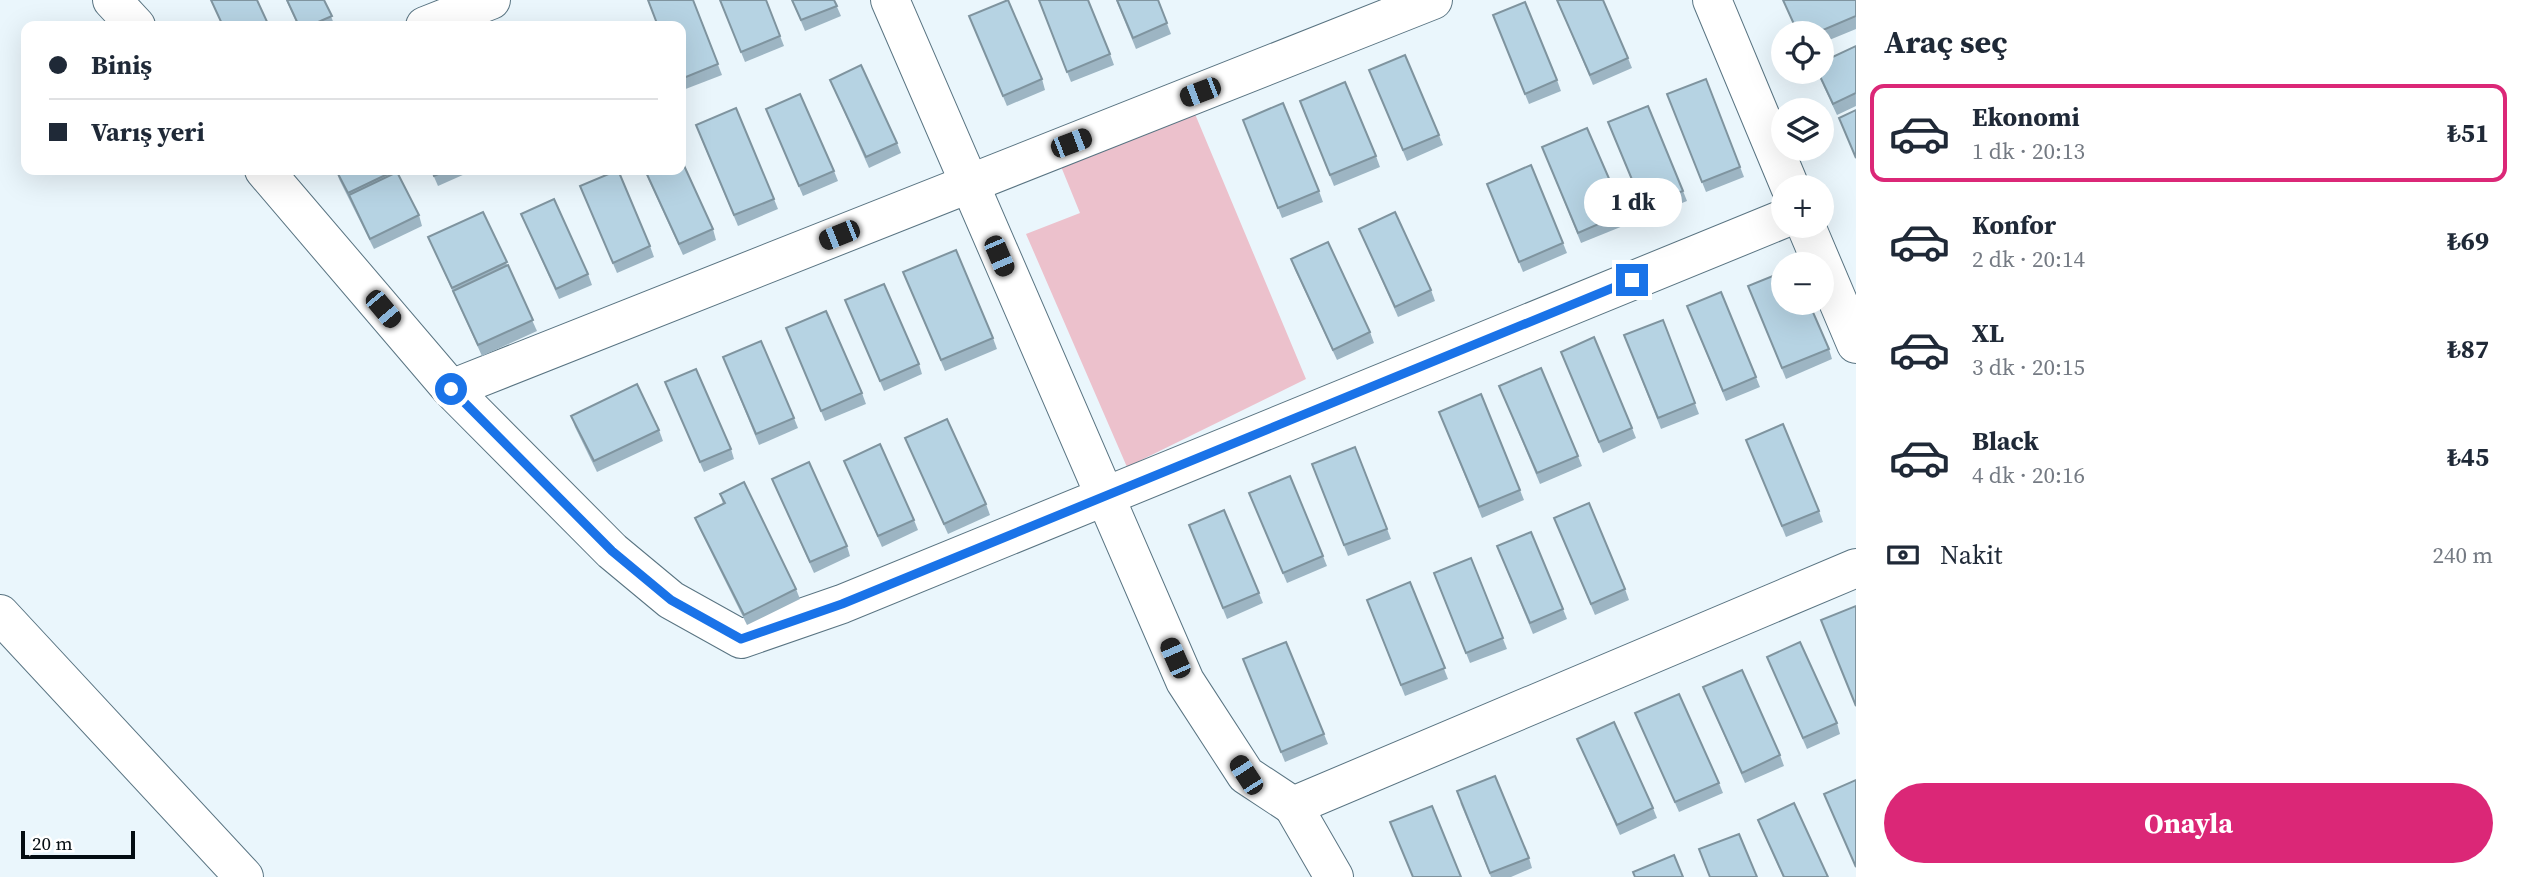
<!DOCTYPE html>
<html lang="tr">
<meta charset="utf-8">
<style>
body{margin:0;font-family:"Source Serif 4",serif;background:#f2f2f3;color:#1f2937;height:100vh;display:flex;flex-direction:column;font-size:26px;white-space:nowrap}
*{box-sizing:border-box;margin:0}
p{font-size:23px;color:#747a83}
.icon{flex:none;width:38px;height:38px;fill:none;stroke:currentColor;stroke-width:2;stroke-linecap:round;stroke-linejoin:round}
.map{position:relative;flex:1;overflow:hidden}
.details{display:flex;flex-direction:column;background:#fff;width:665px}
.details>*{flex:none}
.hud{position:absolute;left:21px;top:21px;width:665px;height:154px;border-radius:14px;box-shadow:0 7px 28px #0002;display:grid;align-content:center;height:154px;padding:0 28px;background:#fff}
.controls{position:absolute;left:1771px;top:21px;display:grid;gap:14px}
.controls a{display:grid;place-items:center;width:63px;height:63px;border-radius:50%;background:#fff;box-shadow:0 7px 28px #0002;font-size:35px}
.scale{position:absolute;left:21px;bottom:18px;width:114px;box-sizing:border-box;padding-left:7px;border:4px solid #040d12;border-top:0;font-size:19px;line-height:24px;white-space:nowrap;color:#040d12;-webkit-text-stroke:5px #fff;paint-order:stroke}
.end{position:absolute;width:32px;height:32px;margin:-16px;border:9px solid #1a73e8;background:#fff;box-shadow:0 0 0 4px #fff}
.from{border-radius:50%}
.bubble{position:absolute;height:49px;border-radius:24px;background:#fff;box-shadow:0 7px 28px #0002;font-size:23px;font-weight:700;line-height:49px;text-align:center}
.car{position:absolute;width:21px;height:42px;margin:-21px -10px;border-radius:9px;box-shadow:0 0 5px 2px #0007;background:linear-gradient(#222 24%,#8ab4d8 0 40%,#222 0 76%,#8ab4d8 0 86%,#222 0)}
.hud b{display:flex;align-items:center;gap:24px;height:66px;font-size:26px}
.hud b+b{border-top:2px solid #e0e1e3}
.hud i{width:18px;height:18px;background:#1f2937}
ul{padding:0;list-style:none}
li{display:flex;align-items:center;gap:21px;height:98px;margin:0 14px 10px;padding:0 14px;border:4px solid transparent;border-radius:14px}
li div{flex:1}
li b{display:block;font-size:26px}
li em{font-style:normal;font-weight:700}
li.selected{border-color:#db2777}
li>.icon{width:63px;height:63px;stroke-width:1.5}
h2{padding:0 28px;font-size:32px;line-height:84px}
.pay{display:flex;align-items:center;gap:18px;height:77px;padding:0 28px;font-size:26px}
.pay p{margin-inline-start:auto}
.action{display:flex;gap:14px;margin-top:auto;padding:14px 28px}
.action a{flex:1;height:80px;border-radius:42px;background:#db2777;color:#fff;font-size:28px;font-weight:700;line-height:80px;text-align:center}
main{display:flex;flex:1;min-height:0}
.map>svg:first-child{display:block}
</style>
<main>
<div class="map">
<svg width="1856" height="877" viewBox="0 0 1856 877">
<rect width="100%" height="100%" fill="#eaf6fc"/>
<path fill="#ecc1cc" d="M1195,114L1306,379L1127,467L1026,234L1080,213L1060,164Z"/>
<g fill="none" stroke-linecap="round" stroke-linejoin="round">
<g stroke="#597482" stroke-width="40">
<g id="minor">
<path d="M112,0L136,26"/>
<path d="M890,0L1185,681L1246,775L1293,806L1856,568"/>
<path d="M1712,0L1790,187"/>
<path d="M425,26L491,0"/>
<path d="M264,170L451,389L612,551L671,600L741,639L842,604L1783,219"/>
<path d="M1806,226L1856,344"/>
<path d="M451,389L1433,0"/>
<path d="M0,614L244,877"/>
<path d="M1293,806L1334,877"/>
</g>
</g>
<use href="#minor" stroke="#fff" stroke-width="38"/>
</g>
<g fill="#9db5c3">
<path d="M286,0H324L335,26H298Z"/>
<path d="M693,0L722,75L683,90L681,86V26Z"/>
<path d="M720,0H766L784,46L745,62Z"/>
<path d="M792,0H834L841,16L805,31Z"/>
<path d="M1039,0L1110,54L1114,65L1071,82Z"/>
<path d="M1116,0H1158L1171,34L1136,49Z"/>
<path d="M1557,0L1628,58L1632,68L1593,85Z"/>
<path d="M1783,0H1856V29L1822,43V33H1797Z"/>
<path d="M969,16L1042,79L1045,90L1007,106Z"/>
<path d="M1497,25L1557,80L1561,91L1529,104Z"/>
<path d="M1856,46V106L1837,115L1817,72H1822Z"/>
<path d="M1369,70L1439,135L1443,145L1407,161Z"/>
<path d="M1706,79L1744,177L1706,192L1667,94Z"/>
<path d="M830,80L897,143L901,153L869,168Z"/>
<path d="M1300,101L1376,156L1380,167L1334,186Z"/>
<path d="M766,109L834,171L838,181L803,196Z"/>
<path d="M1243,120L1319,191L1323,202L1282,218Z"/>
<path d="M1612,132L1683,191L1687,201L1647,217Z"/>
<path d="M700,136L774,199L778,209L738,226Z"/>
<path d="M1542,147L1624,213L1628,224L1581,243Z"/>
<path d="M336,170H396L419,215L422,226L374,249L339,179Z"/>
<path d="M431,170H474L438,186Z"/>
<path d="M644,170H681L713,229L716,240L683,255Z"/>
<path d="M1487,184L1563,243L1567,253L1523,272Z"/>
<path d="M580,186L650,246L654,257L617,273Z"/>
<path d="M483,212L537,331L482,356L428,237Z"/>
<path d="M521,214L588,274L592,285L559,299Z"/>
<path d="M1359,229L1431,290L1435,301L1398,317Z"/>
<path d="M1291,259L1370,332L1374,343L1337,360L1295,270Z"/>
<path d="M903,272L993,338L997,349L945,371Z"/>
<path d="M1748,286L1829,349L1832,359L1786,379Z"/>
<path d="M845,300L919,364L922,374L884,391Z"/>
<path d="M1687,306L1756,377L1760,387L1726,401Z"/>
<path d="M1663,320L1699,414L1661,429L1624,335Z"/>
<path d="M786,328L862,393L866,404L825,421Z"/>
<path d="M1561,352L1632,428L1636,438L1603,453Z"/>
<path d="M723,357L794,418L798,428L759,445Z"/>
<path d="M665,382L731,449L734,459L704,472Z"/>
<path d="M1499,386L1578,456L1582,466L1540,484Z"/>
<path d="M571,416L659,430L663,441L597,472L575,427Z"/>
<path d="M1443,422L1520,490L1524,500L1482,518Z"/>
<path d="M905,438L986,504L990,515L948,534Z"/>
<path d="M1746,440L1819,511L1823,522L1786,537Z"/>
<path d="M1355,447L1391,539L1348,556L1312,464Z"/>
<path d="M844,461L914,520L918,530L882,547Z"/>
<path d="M772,479L847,546L850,556L814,573Z"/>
<path d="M1249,493L1323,556L1327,566L1287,583Z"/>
<path d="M720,494L796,589L800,599L747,625L699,528L695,518L723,504Z"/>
<path d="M1554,518L1625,589L1629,600L1595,615Z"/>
<path d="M1189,525L1259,593L1263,603L1227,619Z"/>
<path d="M1497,546L1563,609L1567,619L1533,634Z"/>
<path d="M1471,558L1507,649L1470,663L1434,573Z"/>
<path d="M1410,582L1448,679L1405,696L1367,600Z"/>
<path d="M1767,657L1837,723L1840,734L1807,749Z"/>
<path d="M1247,669L1324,734L1328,744L1285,762Z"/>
<path d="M1703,687L1780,755L1784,766L1745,783Z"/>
<path d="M1635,713L1719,783L1723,793L1679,812Z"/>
<path d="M1577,739L1653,808L1657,818L1620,835Z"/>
<path d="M1460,802L1529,858L1532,868L1511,877H1491Z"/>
<path d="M1758,820L1828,877H1783Z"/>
</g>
<g fill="#b6d3e3" stroke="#7f949f" stroke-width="2">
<path d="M211,0H257L269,26H223Z"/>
<path d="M287,0H324L332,16L309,26H299Z"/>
<path d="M648,0H693L718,64L681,79V26H658Z"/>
<path d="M720,0H766L780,36L741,52Z"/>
<path d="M792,0H834L837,6L801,20Z"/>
<path d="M1008,0L1042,79L1003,96L969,16Z"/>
<path d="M1039,0H1088L1110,54L1067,72Z"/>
<path d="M1117,0H1158L1167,23L1133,38Z"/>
<path d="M1557,0H1603L1628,58L1590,75Z"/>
<path d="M1783,0H1856V16L1816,33H1798Z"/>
<path d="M1525,2L1557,80L1525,94L1493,15Z"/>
<path d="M1856,46V93L1833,104L1818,72H1822V62Z"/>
<path d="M1405,55L1439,135L1403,150L1369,70Z"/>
<path d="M861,65L897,143L866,157L830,80Z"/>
<path d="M1706,79L1740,167L1702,182L1667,94Z"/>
<path d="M1345,82L1376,156L1330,175L1300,101Z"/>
<path d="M800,94L834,171L799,186L766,109Z"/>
<path d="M1283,103L1319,191L1278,208L1243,120Z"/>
<path d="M1648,106L1683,191L1643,206L1608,122Z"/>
<path d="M736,108L774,199L734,215L696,125Z"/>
<path d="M1856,110V158L1839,118Z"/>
<path d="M1587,128L1624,213L1578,233L1542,147Z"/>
<path d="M681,159L713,229L679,244L645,170H681Z"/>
<path d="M1531,165L1563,243L1519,262L1487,184Z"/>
<path d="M336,170H396L348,193Z"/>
<path d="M432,170H448L434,176Z"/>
<path d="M618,170L650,246L613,263L580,186Z"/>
<path d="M397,172L419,215L370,239L349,195Z"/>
<path d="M554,199L588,274L556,289L521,214Z"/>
<path d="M483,212L507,262L452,288L428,237Z"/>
<path d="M1395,212L1431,290L1395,307L1359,229Z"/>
<path d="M1328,242L1370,332L1333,350L1291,259Z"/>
<path d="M956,250L993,338L941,360L903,272Z"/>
<path d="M508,265L533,320L478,345L453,291Z"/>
<path d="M1783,272V303H1809L1829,349L1782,368L1748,286Z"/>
<path d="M884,284L919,364L880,381L845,300Z"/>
<path d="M1721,292L1756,377L1723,391L1687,306Z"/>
<path d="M826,311L862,393L821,411L786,328Z"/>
<path d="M1663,320L1695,403L1658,418L1624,335Z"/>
<path d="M1594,337L1632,428L1599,442L1561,352Z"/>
<path d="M761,341L794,418L756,434L723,357Z"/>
<path d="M1541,368L1578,456L1537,473L1499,386Z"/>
<path d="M696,369L731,449L700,462L665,382Z"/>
<path d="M637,384L659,430L594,461L571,416Z"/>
<path d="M1481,394L1520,490L1479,507L1439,412Z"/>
<path d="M947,419L986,504L944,524L905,438Z"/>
<path d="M1783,424L1819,511L1782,526L1746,440Z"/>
<path d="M880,444L914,520L878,536L844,461Z"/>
<path d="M1355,447L1387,529L1344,545L1312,464Z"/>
<path d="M809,462L847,546L810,562L772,479Z"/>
<path d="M1290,476L1323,556L1283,573L1249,493Z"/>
<path d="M744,482L796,589L744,615L695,518L725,503L720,494Z"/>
<path d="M1589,503L1625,589L1591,604L1554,518Z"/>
<path d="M1224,510L1259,593L1223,608L1189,525Z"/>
<path d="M1531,532L1563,609L1530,623L1497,546Z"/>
<path d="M1471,558L1503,638L1466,653L1434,573Z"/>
<path d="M1410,582L1445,668L1401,685L1367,600Z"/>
<path d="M1856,606V706L1821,620Z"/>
<path d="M1286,642L1324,734L1281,752L1243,659Z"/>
<path d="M1800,642L1837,723L1803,738L1767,657Z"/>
<path d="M1742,670L1780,755L1742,773L1703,687Z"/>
<path d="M1679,694L1719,783L1675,802L1635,713Z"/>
<path d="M1614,722L1653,808L1617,825L1577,739Z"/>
<path d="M1495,776L1529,858L1490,873L1457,791Z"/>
<path d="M1856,780V867L1824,794Z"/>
<path d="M1794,803L1828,877H1784L1758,820Z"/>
<path d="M1432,806L1461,877H1413L1390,822Z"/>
<path d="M1739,834L1757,877H1710L1699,849Z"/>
<path d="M1674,855L1683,877H1635L1633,872Z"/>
</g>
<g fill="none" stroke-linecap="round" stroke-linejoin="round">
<path stroke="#1a73e8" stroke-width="9" d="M451,389L612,551L671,600L741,639L842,604L1632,280"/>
</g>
</svg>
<div class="controls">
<a><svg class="icon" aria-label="locate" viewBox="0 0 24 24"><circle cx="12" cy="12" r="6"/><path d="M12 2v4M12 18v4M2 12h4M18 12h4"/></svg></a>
<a><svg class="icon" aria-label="layers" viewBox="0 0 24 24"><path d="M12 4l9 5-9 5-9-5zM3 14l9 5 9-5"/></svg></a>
<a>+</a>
<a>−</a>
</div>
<div class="scale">20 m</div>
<i class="end from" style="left:451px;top:389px"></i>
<i class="end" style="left:1632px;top:280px"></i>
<div class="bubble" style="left:1584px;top:178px;width:98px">1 dk</div>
<i class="car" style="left:1200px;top:92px;rotate:249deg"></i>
<i class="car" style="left:1071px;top:143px;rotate:69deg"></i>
<i class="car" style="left:839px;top:235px;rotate:248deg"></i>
<i class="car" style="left:999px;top:256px;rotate:157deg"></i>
<i class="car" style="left:383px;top:309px;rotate:140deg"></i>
<i class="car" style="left:1175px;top:658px;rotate:336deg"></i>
<i class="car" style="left:1246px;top:775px;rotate:327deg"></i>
<div class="hud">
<b><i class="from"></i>Biniş</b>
<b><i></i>Varış yeri</b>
</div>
</div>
<section class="details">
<h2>Araç seç</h2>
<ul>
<li class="selected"><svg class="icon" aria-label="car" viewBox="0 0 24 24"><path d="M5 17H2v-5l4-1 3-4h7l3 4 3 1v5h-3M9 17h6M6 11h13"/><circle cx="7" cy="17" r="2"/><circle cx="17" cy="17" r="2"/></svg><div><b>Ekonomi</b><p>1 dk · 20:13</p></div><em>₺51</em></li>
<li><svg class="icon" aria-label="car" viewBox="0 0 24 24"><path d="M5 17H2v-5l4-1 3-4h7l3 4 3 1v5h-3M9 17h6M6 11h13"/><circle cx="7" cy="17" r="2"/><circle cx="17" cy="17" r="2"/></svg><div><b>Konfor</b><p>2 dk · 20:14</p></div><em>₺69</em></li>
<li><svg class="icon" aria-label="car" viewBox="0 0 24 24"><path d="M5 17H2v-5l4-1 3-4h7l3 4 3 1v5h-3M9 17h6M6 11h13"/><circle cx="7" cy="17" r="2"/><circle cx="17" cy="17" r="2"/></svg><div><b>XL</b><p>3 dk · 20:15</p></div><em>₺87</em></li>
<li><svg class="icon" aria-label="car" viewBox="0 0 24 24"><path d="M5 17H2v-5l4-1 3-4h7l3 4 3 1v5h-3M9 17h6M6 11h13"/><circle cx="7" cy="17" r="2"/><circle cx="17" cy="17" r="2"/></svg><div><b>Black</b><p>4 dk · 20:16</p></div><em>₺45</em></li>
</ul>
<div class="pay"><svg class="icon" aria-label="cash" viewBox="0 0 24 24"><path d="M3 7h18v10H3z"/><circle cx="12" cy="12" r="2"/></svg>Nakit<p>240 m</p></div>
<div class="action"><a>Onayla</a></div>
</section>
</main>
